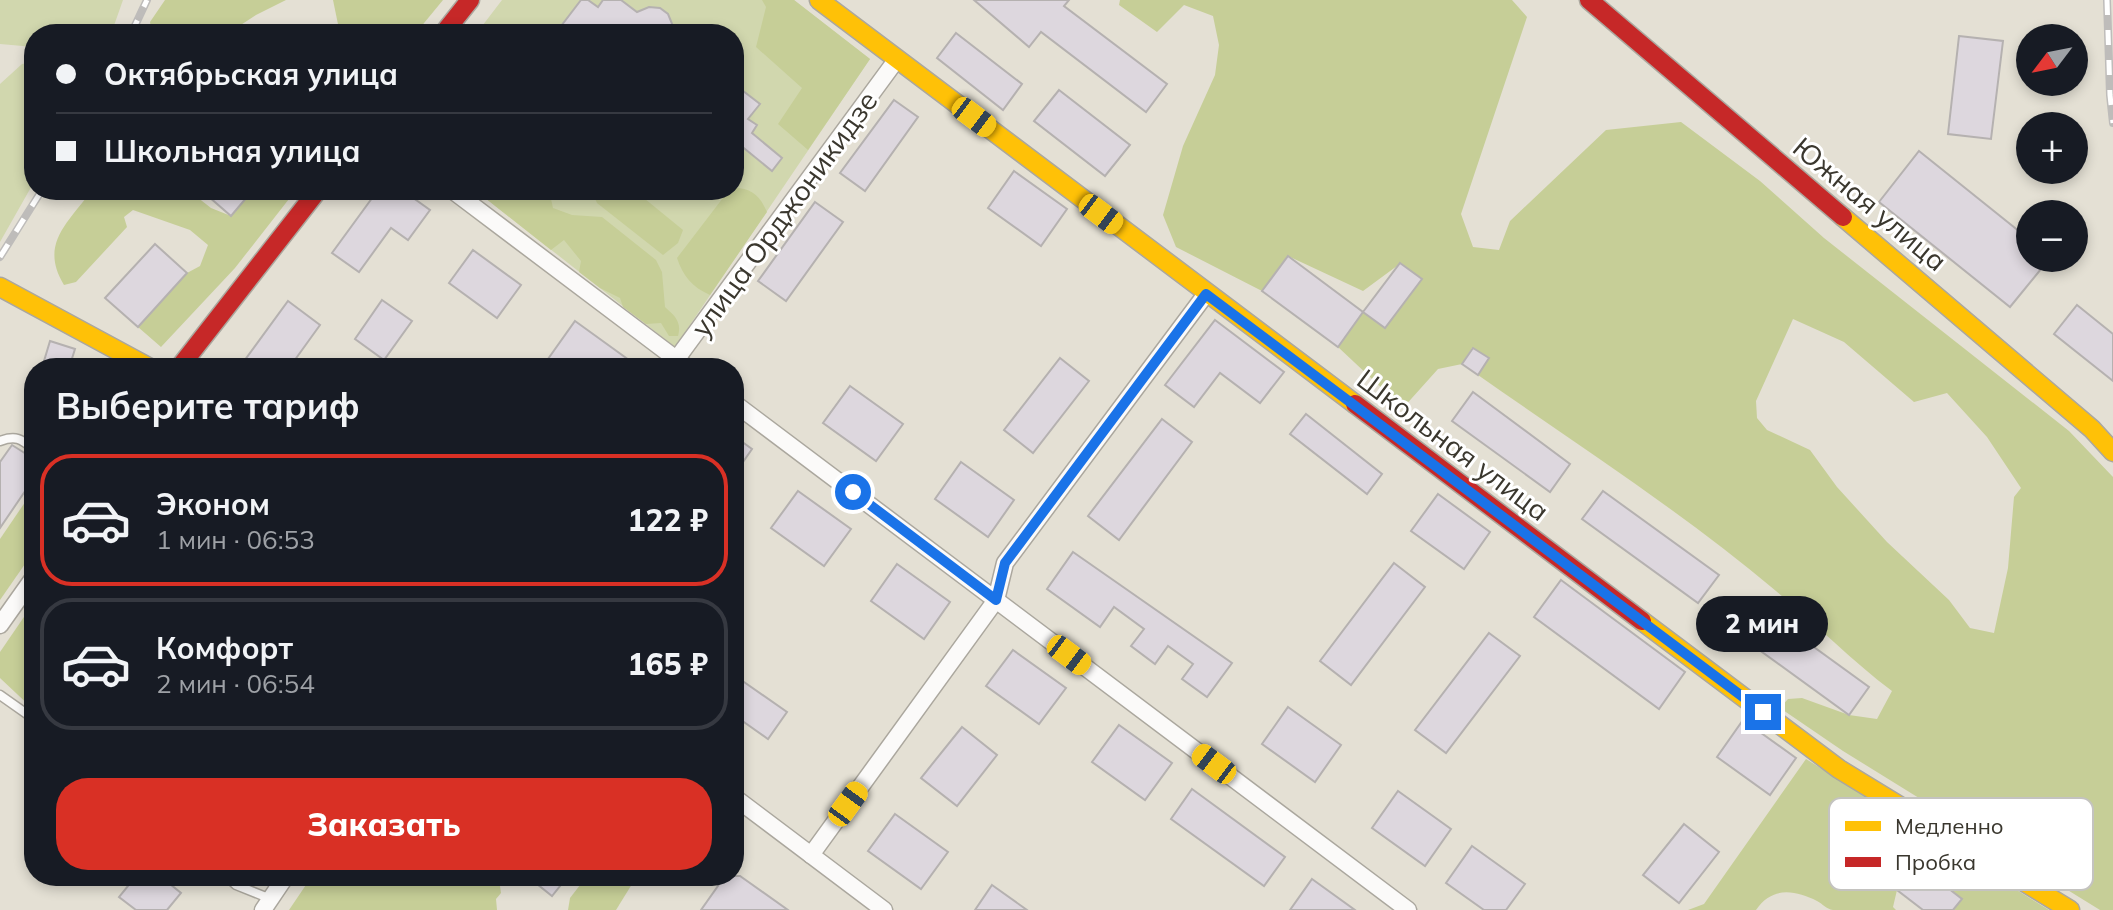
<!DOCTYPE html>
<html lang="ru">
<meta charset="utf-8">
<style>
body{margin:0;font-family:Mulish,sans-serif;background:#242831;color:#f1f3f6;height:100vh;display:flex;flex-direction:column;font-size:30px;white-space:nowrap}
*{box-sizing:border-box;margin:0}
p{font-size:26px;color:#9ea1a6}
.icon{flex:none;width:44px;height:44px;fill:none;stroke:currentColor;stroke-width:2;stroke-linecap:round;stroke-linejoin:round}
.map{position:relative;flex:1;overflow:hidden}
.drawer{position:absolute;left:24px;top:358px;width:720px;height:528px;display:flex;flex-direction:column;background:#171b24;border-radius:32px;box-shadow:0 4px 12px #0003}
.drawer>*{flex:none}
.guide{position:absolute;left:24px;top:24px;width:720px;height:176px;border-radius:32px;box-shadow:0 4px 12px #0003;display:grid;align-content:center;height:176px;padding:0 32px;background:#171b24}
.needle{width:52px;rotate:238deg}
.controls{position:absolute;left:2016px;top:24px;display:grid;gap:16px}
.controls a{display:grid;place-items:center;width:72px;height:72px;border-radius:50%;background:#171b24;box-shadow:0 4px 12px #0003;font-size:40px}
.end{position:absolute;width:36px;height:36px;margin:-18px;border:10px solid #1a73e8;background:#fff;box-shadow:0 0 0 4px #fff}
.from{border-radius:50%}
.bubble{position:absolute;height:56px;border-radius:28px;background:#171b24;box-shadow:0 4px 12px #0003;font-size:26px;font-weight:800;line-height:56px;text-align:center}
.car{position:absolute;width:24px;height:48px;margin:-24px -12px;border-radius:10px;box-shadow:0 0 6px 2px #0007;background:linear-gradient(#f5c518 24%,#345 0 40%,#f5c518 0 76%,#345 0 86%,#f5c518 0)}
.guide b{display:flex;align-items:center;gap:28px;height:76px;font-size:30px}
.guide b+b{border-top:2px solid #363941}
.guide i{width:20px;height:20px;background:#f1f3f6}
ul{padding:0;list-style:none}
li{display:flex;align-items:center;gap:24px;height:132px;margin:0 16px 12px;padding:0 16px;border:4px solid #363941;border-radius:32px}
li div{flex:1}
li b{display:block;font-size:30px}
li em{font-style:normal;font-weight:800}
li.active{border-color:#d93025}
li>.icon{width:72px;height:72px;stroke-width:1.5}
h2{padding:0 32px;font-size:36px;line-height:96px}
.action{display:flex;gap:16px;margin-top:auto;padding:16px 32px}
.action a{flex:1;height:92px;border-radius:32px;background:#d93025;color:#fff;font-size:32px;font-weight:800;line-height:92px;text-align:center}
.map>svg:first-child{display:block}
</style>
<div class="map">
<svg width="2113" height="910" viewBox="0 0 2113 910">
<rect width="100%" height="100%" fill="#e4e0d4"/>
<g fill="#d1d7ae">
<path d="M0,0H123L111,34H34V182L0,242V84L22,64L33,62L34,47L0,44Z"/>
<path d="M502,0H794L870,59L675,347L475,190H734V34H476Z"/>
</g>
<g fill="#c6ce97" fill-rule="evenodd">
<path d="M165,0H286L256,15L227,34H152L150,22Z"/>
<path d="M333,0H443L415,34H340Z"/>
<path d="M762,0H794L870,59L808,150L778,124L802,88L756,47L766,7Z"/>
<path d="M1120,0H1512L1527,17L1461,214L1473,247L1499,250L1510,221L1606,130L1681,122L1760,181L1824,238L2069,431L2113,477V910H2100L1843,751L1780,708L1788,699L1802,698L1849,715L1877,719L1892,691C1851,660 1815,623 1776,591C1682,512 1578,445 1478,375L1488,358L1472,348L1462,364L1438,369L1403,408L1338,347L1363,312L1385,328L1421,279L1401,263L1363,291L1288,256L1262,291L1176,247L1163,215L1183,146L1215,75L1219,45L1213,16L1184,5L1157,32L1119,5ZM1793,319L1844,342L1914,402L1947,393L1987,437L2021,488L2014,497L2008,568L1994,633L1970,628L1949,600L1887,542L1837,487L1810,450L1767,430L1757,418L1756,401Z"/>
<path d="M734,188C752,188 760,196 767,212L710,295C692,287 683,276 677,258L729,190H734Z"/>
<path d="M92,190H188L211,208L231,216L253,190H296L235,268L161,347L138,327L187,273L200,266L208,245L190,230L133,210L124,217L127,227L76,282L64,285C39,244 68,223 92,190Z"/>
<path d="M475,190H549L553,208L572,215L602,217L656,260L662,272L665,307C675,316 682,322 678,336H669L661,323L646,324L623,307L620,298L600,288L579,272L581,261L564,240L551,250Z"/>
<path d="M591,190H634L683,230L678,243L663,255L597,203Z"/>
<path d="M34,489V551L0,600V539Z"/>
<path d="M26,614H34V710L0,678V652Z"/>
<path d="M1806,759L2049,910H1953L1917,864L1897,890L1893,907L1896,910C1875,910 1853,910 1833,910C1826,909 1823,904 1817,901C1795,890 1772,886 1756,910H1688L1704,904Z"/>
<path d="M312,876H344L355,883L360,876H506L499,879L501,893L496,899L497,910H289Z"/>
<path d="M587,876H637L616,910H568L570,898Z"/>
</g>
<g fill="#ddd7de" stroke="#b5b1b0" stroke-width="2">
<path d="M581,0H588L598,7L603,0H621L637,12L649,7L660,8L668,14L673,26L671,34H555Z"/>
<path d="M974,0H1069L1064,6L1167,84L1146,112L1041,32L1029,47Z"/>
<path d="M956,33L1022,84L1003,110L937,58Z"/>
<path d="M1959,36L2003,41L1991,139L1948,134Z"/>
<path d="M734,84L760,104L748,119L757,125L752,133L782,158L772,171L734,140Z"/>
<path d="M1059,90L1130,145L1105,176L1034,121Z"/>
<path d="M894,100L918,117L865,191L840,173Z"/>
<path d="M1919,151L2030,240V258H2050L2010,307L1879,202Z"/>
<path d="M1014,171L1067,209L1041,246L988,208Z"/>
<path d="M201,190H253L231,216Z"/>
<path d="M378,190H402L430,210L408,240L391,228L359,272L332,253Z"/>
<path d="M815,202L843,222L786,301L758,281Z"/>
<path d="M155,244L187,273L138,327L105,298Z"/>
<path d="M473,250L521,285L497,318L449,283Z"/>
<path d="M1288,256L1363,312L1338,347L1262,291Z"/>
<path d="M1400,263L1422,279L1385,328L1363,312Z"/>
<path d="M382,300L412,321L384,360L355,339Z"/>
<path d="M288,301L320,325L289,368H239Z"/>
<path d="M2077,305L2113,334V381L2054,334Z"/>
<path d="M1215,320L1284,372L1260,403L1220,373L1194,407L1165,385Z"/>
<path d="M575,321L640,368H561L548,359Z"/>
<path d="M50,341L75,349L69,368L44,361Z"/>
<path d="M1473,348L1489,358L1478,375L1462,364Z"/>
<path d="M1060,358L1089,381L1033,453L1004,430Z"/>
<path d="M850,386L903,424L876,461L823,423Z"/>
<path d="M1473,392L1570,464L1550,492L1452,421Z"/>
<path d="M1306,414L1382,474L1367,494L1290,434Z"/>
<path d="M1162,419L1192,442L1119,540L1088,516Z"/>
<path d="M734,436L752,449L734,475Z"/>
<path d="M12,445L34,459V478L0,528V462Z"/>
<path d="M961,462L1014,500L988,537L935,499Z"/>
<path d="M798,491L851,529L824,566L771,528Z"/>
<path d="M1603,491L1719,575L1698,603L1582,519Z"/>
<path d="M1438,494L1490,532L1464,569L1411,531Z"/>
<path d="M1073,552L1232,663L1207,697L1182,679L1193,664L1168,646L1155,664L1131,646L1144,629L1114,607L1100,627L1047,589Z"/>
<path d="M1394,563L1425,587L1351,685L1320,661Z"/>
<path d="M897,564L950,602L924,639L871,601Z"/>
<path d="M1561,580L1685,672L1659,709L1534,617Z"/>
<path d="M1753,603L1869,687L1849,715L1733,631Z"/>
<path d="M1489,633L1520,656L1446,753L1415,730Z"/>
<path d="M1013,650L1066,688L1039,724L986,686Z"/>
<path d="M734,675L787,712L768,739L734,715Z"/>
<path d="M1288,707L1341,745L1315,782L1262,744Z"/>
<path d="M1743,720L1796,758L1770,795L1717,757Z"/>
<path d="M1119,725L1172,763L1145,800L1092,762Z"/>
<path d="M962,727L997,755L957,806L921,778Z"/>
<path d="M1192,789L1285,857L1264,886L1171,819Z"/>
<path d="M1398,791L1451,829L1425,866L1372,828Z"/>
<path d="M895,814L948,852L921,889L868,851Z"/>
<path d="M1684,824L1719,852L1679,903L1643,875Z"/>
<path d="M1472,846L1525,884L1506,910H1484L1446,883Z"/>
<path d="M1917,864L1962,899L1953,910H1923L1897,890Z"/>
<path d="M136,876H160L181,893L167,910H136L119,897Z"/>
<path d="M527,876H568L552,896Z"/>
<path d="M725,876H740L788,910H701Z"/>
<path d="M1312,879L1355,910H1290Z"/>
<path d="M992,885L1027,910H975Z"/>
</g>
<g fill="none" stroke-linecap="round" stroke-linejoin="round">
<g stroke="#aba79e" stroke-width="11">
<g id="lane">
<path d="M0,441C16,435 21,439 34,449"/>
<path d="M0,695L34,719"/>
<path d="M226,876L236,885L271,899"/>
</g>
</g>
<g stroke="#aba79e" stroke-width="19">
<g id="street">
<path d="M452,190L688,368"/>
<path d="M670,368L897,59"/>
<path d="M734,403L1408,910"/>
<path d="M0,625L34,577"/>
<path d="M734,797L884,910"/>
<path d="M811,855L996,600L1005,563L1206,294"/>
<path d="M263,910L286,876"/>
</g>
</g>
<g stroke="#aba79e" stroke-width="21">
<g id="slow">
<path d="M819,0L1355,404"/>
<path d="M1843,217L2092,429L2113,452"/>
<path d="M0,287L150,368"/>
<path d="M1642,621L1839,769L2070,910"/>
</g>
</g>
<g stroke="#aba79e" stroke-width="21">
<g id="jam">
<path d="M1589,0L1843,217"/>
<path d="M443,34L470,0"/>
<path d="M179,368L318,190"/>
<path d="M1355,404L1642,621"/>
</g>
</g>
<use href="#lane" stroke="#fbfaf9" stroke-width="8"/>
<use href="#street" stroke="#fbfaf9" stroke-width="16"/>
<use href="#slow" stroke="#ffc107" stroke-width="18"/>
<use href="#jam" stroke="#c62828" stroke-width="18"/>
<g stroke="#bebcba" stroke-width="8">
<g id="rail">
<path d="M2107,0L2110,95L2113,123"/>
<path d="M131,34L147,0"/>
<path d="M0,257L42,190"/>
</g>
</g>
<use href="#rail" stroke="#fff" stroke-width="5" stroke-dasharray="15" stroke-linecap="butt"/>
</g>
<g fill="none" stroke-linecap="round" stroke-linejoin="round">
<path stroke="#1a73e8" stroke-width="10" d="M853,492L996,600L1005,563L1206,294L1763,712"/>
</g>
<g text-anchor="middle" stroke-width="6" stroke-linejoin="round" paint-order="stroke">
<g font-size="28" fill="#3a372e" stroke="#fff">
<text transform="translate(1870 204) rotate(40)" y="10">Южная улица</text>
<text transform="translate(784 214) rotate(-54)" y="10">улица Орджоникидзе</text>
<text transform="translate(1453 445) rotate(37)" y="10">Школьная улица</text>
</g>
</g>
<rect x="1829" y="798" width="264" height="92" rx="12" fill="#fff" stroke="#c4c3c0" stroke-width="2"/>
<rect x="1845" y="821" width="36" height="10" fill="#ffc107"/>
<rect x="1845" y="857" width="36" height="10" fill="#c62828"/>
<g font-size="22" fill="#3a372e">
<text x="1895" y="834">Медленно</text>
<text x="1895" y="870">Пробка</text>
</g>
</svg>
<div class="controls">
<a><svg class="needle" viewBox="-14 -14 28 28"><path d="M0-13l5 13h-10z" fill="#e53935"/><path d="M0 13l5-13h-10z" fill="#9ea1a6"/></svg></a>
<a>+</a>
<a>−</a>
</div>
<i class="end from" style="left:853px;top:492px"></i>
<i class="end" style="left:1763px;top:712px"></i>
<div class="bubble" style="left:1696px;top:596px;width:132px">2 мин</div>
<i class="car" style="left:974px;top:117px;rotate:127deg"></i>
<i class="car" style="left:1101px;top:214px;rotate:127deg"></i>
<i class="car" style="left:1069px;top:655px;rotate:127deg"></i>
<i class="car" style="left:1214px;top:764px;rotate:307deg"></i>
<i class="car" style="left:848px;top:804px;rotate:36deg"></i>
<div class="guide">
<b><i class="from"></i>Октябрьская улица</b>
<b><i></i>Школьная улица</b>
</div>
<section class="drawer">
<h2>Выберите тариф</h2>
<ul>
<li class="active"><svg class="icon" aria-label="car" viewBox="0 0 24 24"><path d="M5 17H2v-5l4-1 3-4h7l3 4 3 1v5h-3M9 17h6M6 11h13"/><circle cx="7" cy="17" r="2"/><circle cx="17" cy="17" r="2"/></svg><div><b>Эконом</b><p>1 мин · 06:53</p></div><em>122 ₽</em></li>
<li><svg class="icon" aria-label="car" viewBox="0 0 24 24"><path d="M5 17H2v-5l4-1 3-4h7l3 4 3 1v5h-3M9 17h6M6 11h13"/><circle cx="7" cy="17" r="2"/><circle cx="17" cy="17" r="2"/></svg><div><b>Комфорт</b><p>2 мин · 06:54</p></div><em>165 ₽</em></li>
</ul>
<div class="action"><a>Заказать</a></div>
</section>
</div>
